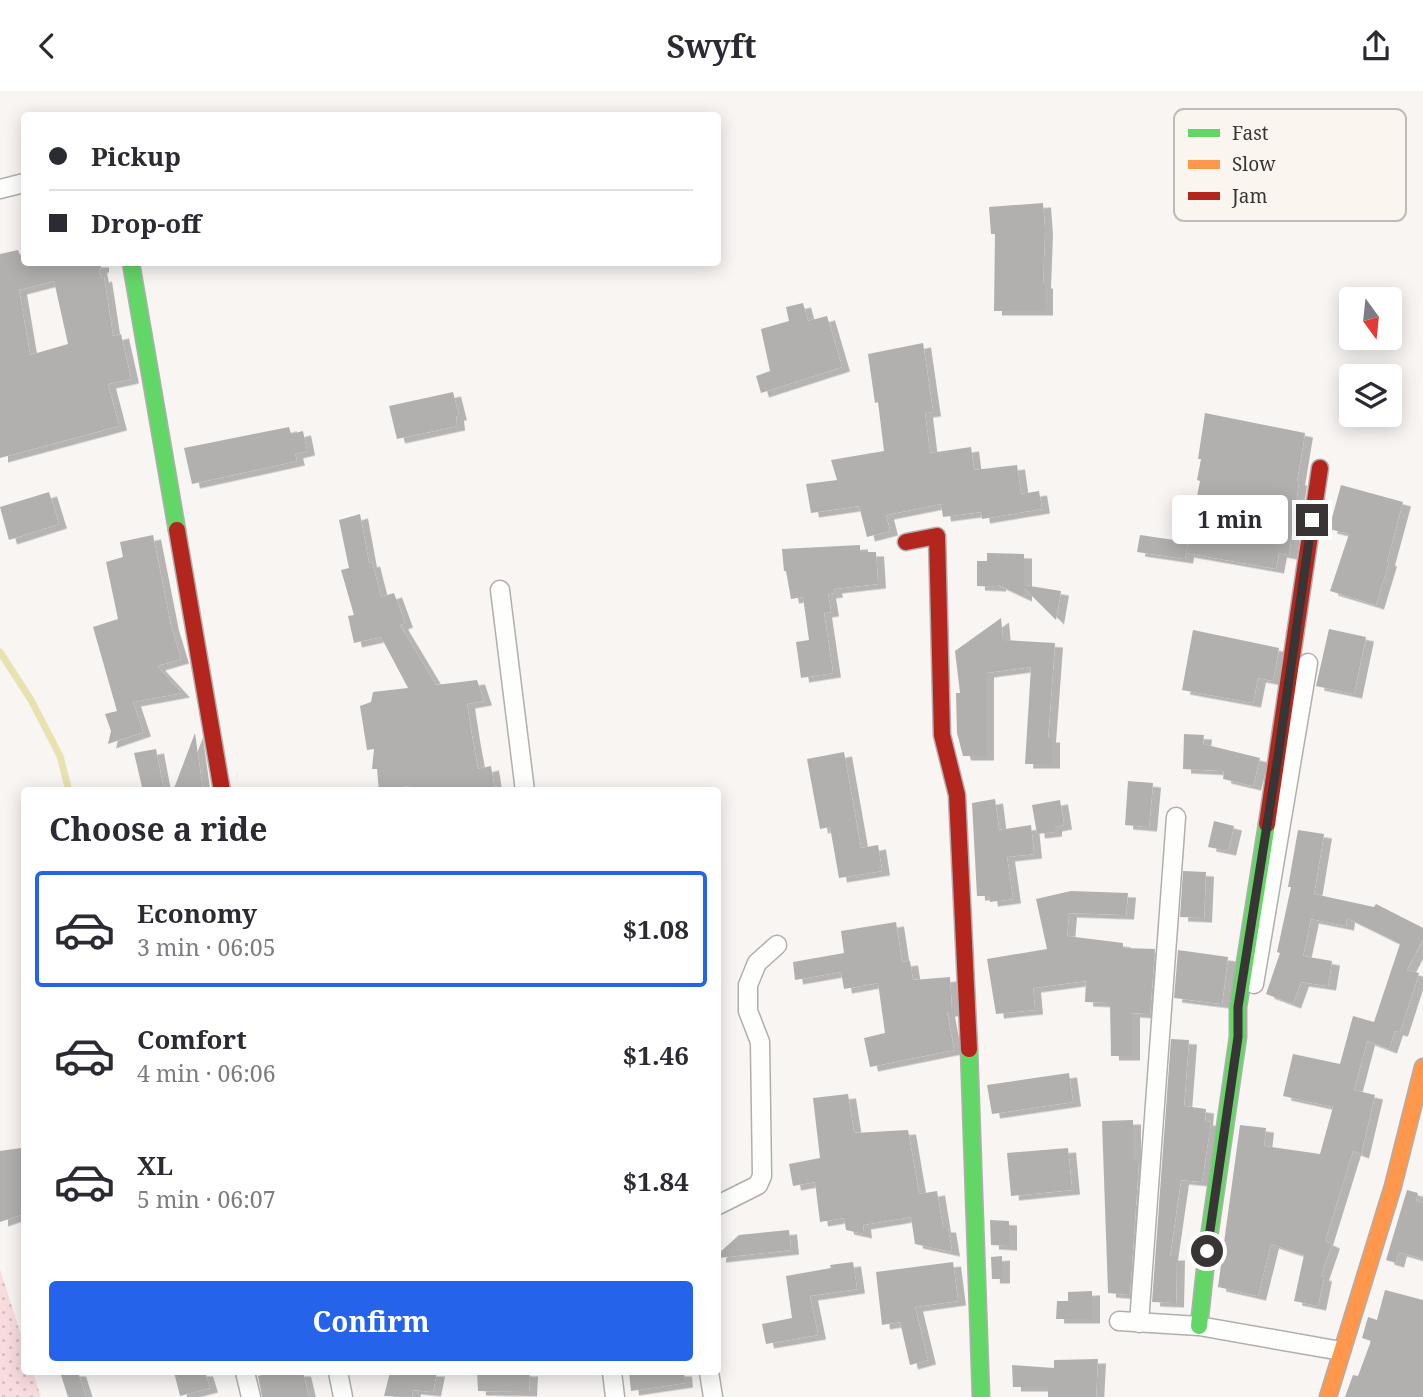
<!DOCTYPE html>
<meta charset="utf-8">
<style>
body{margin:0;font-family:"Noto Serif",serif;background:#f7f7f7;color:#2b2b33;height:100vh;display:flex;flex-direction:column;font-size:26px;white-space:nowrap}
*{box-sizing:border-box;margin:0}
p{font-size:23px;color:#7c7c81}
.icon{flex:none;width:38px;height:38px;fill:none;stroke:currentColor;stroke-width:2;stroke-linecap:round;stroke-linejoin:round}
.map{position:relative;flex:1;overflow:hidden}
.sheet{position:absolute;left:21px;top:696px;width:700px;height:588px;display:flex;flex-direction:column;background:#fff;border-radius:7px;box-shadow:0 4px 18px #0003}
.sheet>*{flex:none}
.hud{position:absolute;left:21px;top:21px;width:700px;height:154px;border-radius:7px;box-shadow:0 4px 18px #0003;display:grid;align-content:center;height:154px;padding:0 28px;background:#fff}
.needle{width:46px;rotate:165deg}
.controls{position:absolute;left:1339px;top:196px;display:grid;gap:14px}
.controls a{display:grid;place-items:center;width:63px;height:63px;border-radius:7px;background:#fff;box-shadow:0 4px 18px #0003;font-size:35px}
.end{position:absolute;width:32px;height:32px;margin:-16px;border:9px solid #383534;background:#fff;box-shadow:0 0 0 4px #fff}
.from{border-radius:50%}
.bubble{position:absolute;height:49px;border-radius:7px;background:#fff;box-shadow:0 4px 18px #0003;font-size:23px;font-weight:700;line-height:49px;text-align:center}
.hud b{display:flex;align-items:center;gap:24px;height:66px;font-size:26px}
.hud b+b{border-top:2px solid #e1e1e2}
.hud i{width:18px;height:18px;background:#2b2b33}
ul{padding:0;list-style:none}
li{display:flex;align-items:center;gap:21px;height:116px;margin:0 14px 10px;padding:0 14px;border:4px solid transparent;border-radius:7px}
li div{flex:1}
li b{display:block;font-size:26px}
li em{font-style:normal;font-weight:700}
li.active{border-color:#2563eb}
li>.icon{width:63px;height:63px;stroke-width:1.5}
h2{padding:0 28px;font-size:32px;line-height:84px}
.action{display:flex;gap:14px;margin-top:auto;padding:14px 28px}
.action a{flex:1;height:80px;border-radius:7px;background:#2563eb;color:#fff;font-size:28px;font-weight:700;line-height:80px;text-align:center}
header{display:flex;justify-content:space-between;align-items:center;height:91px;padding:0 28px;background:#fff;font-size:32px;font-weight:700}
.map>svg:first-child{display:block}
</style>
<header><svg class="icon" aria-label="back" viewBox="0 0 24 24"><path d="M15 5l-7 7 7 7"/></svg>Swyft<svg class="icon" aria-label="share" viewBox="0 0 24 24"><path d="M12 15V3M7 8l5-5 5 5M5 13v7h14v-7"/></svg></header>
<div class="map">
<svg width="1423" height="1306" viewBox="0 0 1423 1306">
<defs>
<pattern id="grass-dots" width="8" height="8" patternUnits="userSpaceOnUse" patternTransform="scale(1.75)"><rect width="8" height="8" fill="#f9dcde"/><path d="M2 2h.1M6 6h.1" fill="none" stroke="#d6bdbf" stroke-width="1.8" stroke-linecap="round"/></pattern>
<filter id="shadow"><feDropShadow dx="8" dy="4.5" stdDeviation="0" flood-color="#0004"/></filter>
</defs>
<rect width="100%" height="100%" fill="#f8f5f3"/>
<path fill="url(#grass-dots)" d="M0,1178L24,1254V1281H33L41,1306H0Z"/>
<g fill="none" stroke-linecap="round" stroke-linejoin="round">
<path stroke="#e8e1b0" stroke-width="7" d="M0,561L31,609L60,665L69,700"/>
</g>
<g fill="#b2b0af" fill-rule="evenodd" filter="url(#shadow)">
<path d="M1043,112L1045,139L1043,193H1045V220H994L995,143H991L989,116Z"/>
<path d="M18,159L20,164L23,163L26,172H101V177L99,178L101,187L104,186L113,245L121,243L131,288L108,293L119,335L0,367V163ZM54,190L68,253L30,264L19,199Z"/>
<path d="M803,212L808,230L827,225L842,276L761,302L756,285L770,280L761,238L789,230L786,216Z"/>
<path d="M923,252L933,321L925,322L930,362L971,356L974,379L1017,374L1021,403L1039,400L1042,418L982,428L981,421L943,426L941,413L886,424L890,440L867,446L859,415L811,422L806,393L837,389L831,369L884,360L878,311L875,312L868,263Z"/>
<path d="M453,301L459,325H456L457,335L397,348L389,315Z"/>
<path d="M1205,322L1305,342L1297,390H1299L1289,464L1279,462L1276,478L1186,462L1200,390L1197,389L1201,368H1198Z"/>
<path d="M289,336L291,343L303,340L307,360L295,363L297,370L192,393L184,357Z"/>
<path d="M1341,394L1403,411L1387,470L1389,471L1376,514L1330,500L1349,443L1329,438Z"/>
<path d="M49,401L59,433L9,449L0,416Z"/>
<path d="M360,423L369,472L372,471L381,506L394,502L405,532L400,534L436,594L477,589L484,610L467,613L472,645L478,678L491,675L495,700H409V695L379,700L377,678H372L374,658L367,659L360,615L371,611L373,601L408,597L381,546L354,552L348,525L354,524L341,479L349,477L339,429Z"/>
<path d="M153,444L171,535L181,568L157,575L182,602L133,611L143,641L108,653L111,640L105,623L117,620L93,536L118,528L106,471L123,466L120,451Z"/>
<path d="M1140,444L1188,451L1185,468L1137,461Z"/>
<path d="M860,454V461H876L878,493L834,498L835,502L828,503L831,521L824,522L833,582L801,587L796,551L809,549L803,506L791,508L786,480H784L782,458Z"/>
<path d="M987,462L1024,463V494L1061,500L1056,529L1024,497V506L998,494V496L977,495V470H987Z"/>
<path d="M1001,527L1003,549L1055,552L1048,647H1052V673H1025L1031,576L986,582V665H963L957,642L956,602H960L955,560Z"/>
<path d="M1329,538L1366,546L1354,603L1316,595Z"/>
<path d="M1193,539L1279,557L1273,590L1258,587L1253,612L1182,599Z"/>
<path d="M195,642L203,700H173Z"/>
<path d="M1184,643L1204,644L1203,653L1260,667L1253,695L1223,688L1224,680L1183,678Z"/>
<path d="M156,658L164,700H143L134,662Z"/>
<path d="M844,661L861,757L878,754L882,780L839,787L830,736L820,738L807,668Z"/>
<path d="M1128,690L1153,692L1149,736L1125,734Z"/>
<path d="M995,708L999,739L1031,734L1034,763L1007,766L1013,808L990,811L989,805H977L972,712Z"/>
<path d="M1060,709L1064,734L1054,736V741L1037,743L1032,714Z"/>
<path d="M1214,730L1234,735L1228,760L1208,756Z"/>
<path d="M1298,739L1324,743L1314,803L1374,816L1376,813L1423,837V848L1407,879L1419,882L1400,941L1395,940L1389,958L1367,950L1354,999L1375,1004L1361,1063L1353,1060L1325,1150L1332,1153L1321,1185L1324,1186L1318,1215L1294,1210L1304,1164L1271,1153L1258,1205L1218,1196L1240,1034L1266,1037L1264,1055L1320,1063L1333,1016L1283,1005L1293,963L1340,973L1353,925L1374,931L1400,853L1347,827L1346,835L1311,828L1303,865L1332,870L1328,895L1301,891L1293,913L1266,903L1280,862L1277,861L1291,796H1288Z"/>
<path d="M1183,780L1206,781L1204,827L1180,826Z"/>
<path d="M1071,800L1128,802L1126,824L1069,822L1067,845L1123,852V857L1155,858L1150,923L1132,922V965H1111L1110,912L1085,911L1086,890L1033,897L1035,919L996,923L987,868L1047,858L1036,808Z"/>
<path d="M896,831L902,871L910,870L913,889L950,886L952,921H947L954,959L870,976L864,947L885,942L878,892L844,898L841,881L795,889L793,871L844,862L841,840Z"/>
<path d="M1178,859L1228,866L1222,913L1174,907Z"/>
<path d="M1171,948L1189,949L1184,1015L1206,1018L1205,1030L1211,1031L1202,1091L1181,1089L1170,1165H1177L1176,1212L1152,1211Z"/>
<path d="M1069,982L1073,1011L992,1023L987,994Z"/>
<path d="M848,1003L854,1042L908,1039L919,1103L937,1100L943,1137H948L952,1161L915,1153L911,1126L863,1134L864,1143L846,1139L844,1127L820,1131L815,1091L793,1095L789,1073L820,1067L813,1007Z"/>
<path d="M1133,1029V1070H1139L1130,1204L1108,1202L1102,1030Z"/>
<path d="M21,1057L24,1074V1123L0,1131V1060Z"/>
<path d="M1068,1057L1072,1099L1011,1105L1007,1062Z"/>
<path d="M1407,1099L1418,1102L1416,1110L1423,1112V1168L1399,1161L1396,1172L1386,1169Z"/>
<path d="M990,1129L1009,1130V1155L991,1154Z"/>
<path d="M789,1139L791,1159L718,1167V1163L739,1144Z"/>
<path d="M1002,1165V1188H992L991,1166Z"/>
<path d="M853,1171L857,1198L810,1205L818,1244L766,1253L762,1233L792,1227L786,1185L831,1177L830,1174Z"/>
<path d="M953,1171L958,1210L915,1216L928,1269L910,1274L900,1231L882,1234L876,1181Z"/>
<path d="M1385,1199L1423,1209V1306H1345L1353,1284L1358,1285L1371,1250L1362,1247L1368,1226L1377,1229Z"/>
<path d="M1092,1200V1228H1056L1057,1210H1068V1201Z"/>
<path d="M1098,1268L1096,1306H1048V1296H1013L1012,1274L1054,1277V1269Z"/>
<path d="M60,1281H78L86,1306H68Z"/>
<path d="M174,1281H205L210,1297L180,1305Z"/>
<path d="M272,1281H303L309,1306H262L258,1285Z"/>
<path d="M390,1281H437L433,1301L413,1299L412,1306L384,1305Z"/>
<path d="M477,1281H530L529,1301L478,1300Z"/>
<path d="M629,1281H684L685,1292L631,1300Z"/>
</g>
<g fill="none" stroke-linecap="round" stroke-linejoin="round">
<g stroke="#b1afad" stroke-width="21">
<g id="street">
<path d="M0,98L24,92"/>
<path d="M500,499L525,700"/>
<path d="M1254,893L1308,572"/>
<path d="M718,1114L758,1094L762,1085L760,951L748,920V894L757,872L777,854"/>
<path d="M1119,1230L1199,1235L1341,1260"/>
<path d="M1139,1232L1176,726"/>
<path d="M245,1281L251,1306"/>
<path d="M338,1281L343,1306"/>
<path d="M612,1281L615,1306"/>
<path d="M709,1281L713,1306"/>
</g>
</g>
<g stroke="#b1afad" stroke-width="19">
<g id="fast">
<path d="M131,172L177,439"/>
<path d="M969,958L981,1306"/>
<path d="M1199,1235L1207,1160L1238,946V916L1267,733"/>
</g>
</g>
<g stroke="#b1afad" stroke-width="19">
<path id="slow" d="M1328,1306L1393,1095L1423,976"/>
</g>
<g stroke="#b1afad" stroke-width="19">
<g id="jam">
<path d="M177,439L222,700"/>
<path d="M906,451L937,445L942,644L957,704L969,958"/>
<path d="M1267,733L1320,377"/>
</g>
</g>
<use href="#street" stroke="#fefefd" stroke-width="18"/>
<use href="#fast" stroke="#63d668" stroke-width="16"/>
<use href="#slow" stroke="#ff974d" stroke-width="16"/>
<use href="#jam" stroke="#b3261e" stroke-width="16"/>
</g>
<g fill="none" stroke-linecap="round" stroke-linejoin="round">
<path stroke="#383534" stroke-width="9" d="M1207,1160L1238,946V916L1278,665L1312,429"/>
</g>
<rect x="1174" y="18" width="232" height="112" rx="10" fill="#fbf5f0" stroke="#c0bbb8" stroke-width="2"/>
<rect x="1188" y="38" width="32" height="8" fill="#63d668"/>
<rect x="1188" y="69" width="32" height="9" fill="#ff974d"/>
<rect x="1188" y="101" width="32" height="8" fill="#b3261e"/>
<g font-size="19" fill="#383534">
<text x="1232" y="49">Fast</text>
<text x="1232" y="80">Slow</text>
<text x="1232" y="112">Jam</text>
</g>
</svg>
<div class="controls">
<a><svg class="needle" viewBox="-14 -14 28 28"><path d="M0-13l5 13h-10z" fill="#e53935"/><path d="M0 13l5-13h-10z" fill="#7c7c81"/></svg></a>
<a><svg class="icon" aria-label="layers" viewBox="0 0 24 24"><path d="M12 4l9 5-9 5-9-5zM3 14l9 5 9-5"/></svg></a>
</div>
<i class="end from" style="left:1207px;top:1160px"></i>
<i class="end" style="left:1312px;top:429px"></i>
<div class="bubble" style="left:1172px;top:404px;width:116px">1 min</div>
<div class="hud">
<b><i class="from"></i>Pickup</b>
<b><i></i>Drop-off</b>
</div>
<section class="sheet">
<h2>Choose a ride</h2>
<ul>
<li class="active"><svg class="icon" aria-label="car" viewBox="0 0 24 24"><path d="M5 17H2v-5l4-1 3-4h7l3 4 3 1v5h-3M9 17h6M6 11h13"/><circle cx="7" cy="17" r="2"/><circle cx="17" cy="17" r="2"/></svg><div><b>Economy</b><p>3 min · 06:05</p></div><em>$1.08</em></li>
<li><svg class="icon" aria-label="car" viewBox="0 0 24 24"><path d="M5 17H2v-5l4-1 3-4h7l3 4 3 1v5h-3M9 17h6M6 11h13"/><circle cx="7" cy="17" r="2"/><circle cx="17" cy="17" r="2"/></svg><div><b>Comfort</b><p>4 min · 06:06</p></div><em>$1.46</em></li>
<li><svg class="icon" aria-label="car" viewBox="0 0 24 24"><path d="M5 17H2v-5l4-1 3-4h7l3 4 3 1v5h-3M9 17h6M6 11h13"/><circle cx="7" cy="17" r="2"/><circle cx="17" cy="17" r="2"/></svg><div><b>XL</b><p>5 min · 06:07</p></div><em>$1.84</em></li>
</ul>
<div class="action"><a>Confirm</a></div>
</section>
</div>
